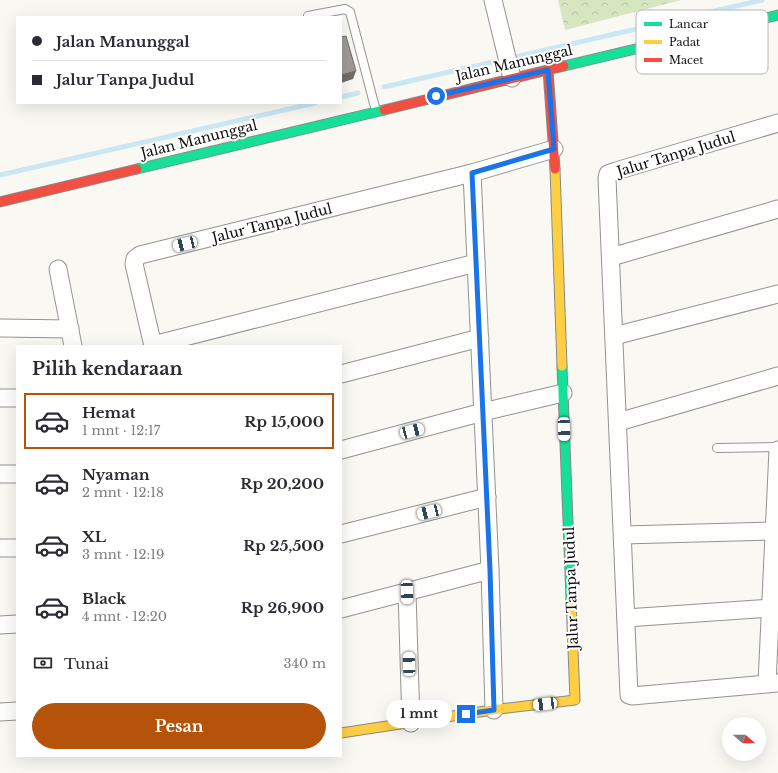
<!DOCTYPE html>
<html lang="id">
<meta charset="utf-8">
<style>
body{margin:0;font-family:"Libre Baskerville",serif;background:#f7f7f7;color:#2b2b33;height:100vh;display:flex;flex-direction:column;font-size:15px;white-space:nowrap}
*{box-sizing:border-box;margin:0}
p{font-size:13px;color:#7c7c81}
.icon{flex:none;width:22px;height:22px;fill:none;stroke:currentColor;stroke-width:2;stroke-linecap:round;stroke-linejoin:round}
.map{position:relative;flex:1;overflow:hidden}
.drawer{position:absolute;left:16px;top:345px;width:326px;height:412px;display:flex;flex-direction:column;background:#fff;border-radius:0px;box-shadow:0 4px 16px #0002}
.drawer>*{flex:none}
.banner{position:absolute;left:16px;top:16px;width:326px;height:88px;border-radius:0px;box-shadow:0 4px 16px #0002;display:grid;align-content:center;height:88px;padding:0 16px;background:#fff}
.needle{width:26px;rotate:110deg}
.fabs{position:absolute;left:722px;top:717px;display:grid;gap:8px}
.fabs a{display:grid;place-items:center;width:44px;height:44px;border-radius:50%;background:#fff;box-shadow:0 4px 16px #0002;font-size:20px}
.end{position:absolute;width:18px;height:18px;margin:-9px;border:5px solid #1a73e8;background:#fff;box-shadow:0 0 0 2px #fff}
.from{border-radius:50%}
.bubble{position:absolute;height:28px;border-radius:14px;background:#fff;box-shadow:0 4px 16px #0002;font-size:13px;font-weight:700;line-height:28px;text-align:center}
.car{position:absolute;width:12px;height:24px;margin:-12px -6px;border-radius:5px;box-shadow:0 0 3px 1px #0007;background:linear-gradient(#fff 24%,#345 0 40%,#fff 0 76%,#345 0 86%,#fff 0)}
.banner b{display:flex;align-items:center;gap:14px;height:38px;font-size:15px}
.banner b+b{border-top:1px solid #e1e1e2}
.banner i{width:10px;height:10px;background:#2b2b33}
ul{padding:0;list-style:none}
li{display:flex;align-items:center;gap:12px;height:56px;margin:0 8px 6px;padding:0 8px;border:2px solid transparent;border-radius:0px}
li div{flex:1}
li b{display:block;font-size:15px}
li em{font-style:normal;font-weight:700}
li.on{border-color:#b45309}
li>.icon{width:36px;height:36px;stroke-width:1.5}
h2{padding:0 16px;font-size:18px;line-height:48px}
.pay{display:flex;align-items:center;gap:10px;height:44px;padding:0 16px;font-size:15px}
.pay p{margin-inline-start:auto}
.action{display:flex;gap:8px;margin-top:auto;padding:8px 16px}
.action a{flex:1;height:46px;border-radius:24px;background:#b45309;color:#fff;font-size:16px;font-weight:700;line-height:46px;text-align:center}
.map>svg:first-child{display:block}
</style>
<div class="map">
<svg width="778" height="773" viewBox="0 0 778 773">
<defs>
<pattern id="forest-crowns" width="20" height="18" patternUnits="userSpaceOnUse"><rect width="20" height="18" fill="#d6e6c1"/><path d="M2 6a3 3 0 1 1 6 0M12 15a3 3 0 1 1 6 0" fill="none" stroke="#b6c4a5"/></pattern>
</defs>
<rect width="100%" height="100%" fill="#faf8f2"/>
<path fill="url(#forest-crowns)" d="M558,0H681L565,30Z"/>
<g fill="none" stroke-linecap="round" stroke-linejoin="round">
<g stroke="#cae7f3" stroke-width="5">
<path d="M384,87L762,0"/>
<path d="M341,97L358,93"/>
<path d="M0,175L315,103"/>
</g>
<g stroke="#949390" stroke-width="10">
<g id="lane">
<path d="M308,16L345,9L350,12L376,111"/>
<path d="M717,448L778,447"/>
</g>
</g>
<g stroke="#949390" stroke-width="19">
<g id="street">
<path d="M493,0L512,78"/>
<path d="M778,123L616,171L608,174L607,178L629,695L632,696L778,683"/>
<path d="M472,173L490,570L494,710"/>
<path d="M611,257L778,209"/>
<path d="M58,269L73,346"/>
<path d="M0,328L70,329"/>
<path d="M614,336L778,294"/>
<path d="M153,345L476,263"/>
<path d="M153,346L134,264L135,259L140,255L472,173L554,149"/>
<path d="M341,374L480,338"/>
<path d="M0,398H17"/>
<path d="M618,422L778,376"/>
<path d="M341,450L483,412L563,393"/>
<path d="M0,474H17"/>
<path d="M341,534L487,497"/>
<path d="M623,535L774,531"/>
<path d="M0,548H17"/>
<path d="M407,592L411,723"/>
<path d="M341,609L490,570"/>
<path d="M626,618L771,608"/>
<path d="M0,625L17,624"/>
<path d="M767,683L778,450"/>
<path d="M0,712L17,711"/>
</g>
</g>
<g stroke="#8a8987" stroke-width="11">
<g id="fast">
<path d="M564,66L778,15"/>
<path d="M137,169L384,110"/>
<path d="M562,366L571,599"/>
</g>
</g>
<g stroke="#8a8987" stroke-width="11">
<g id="slow">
<path d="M555,169L562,366"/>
<path d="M341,733L499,709L575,700L571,599"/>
</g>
</g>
<g stroke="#8a8987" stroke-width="11">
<g id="jam">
<path d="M548,70L555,169"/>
<path d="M384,110L564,66"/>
<path d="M0,202L137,169"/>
</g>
</g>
<use href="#lane" stroke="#fefefd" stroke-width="8"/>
<use href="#street" stroke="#fefefd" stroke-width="17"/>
<use href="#fast" stroke="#16e098" stroke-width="9"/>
<use href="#slow" stroke="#ffcf43" stroke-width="9"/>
<use href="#jam" stroke="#f24e42" stroke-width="9"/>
</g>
<path fill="#6f6c6a" d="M356,71L353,79L341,83V75Z"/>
<path fill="#9e9b98" stroke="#6f6c6a" d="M346,36L356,71L341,75V37Z"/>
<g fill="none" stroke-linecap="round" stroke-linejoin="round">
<path stroke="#1a73e8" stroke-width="5" d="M436,96L548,70L554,149L472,173L490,570L494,710L466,714"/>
</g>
<g text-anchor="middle" stroke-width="4" stroke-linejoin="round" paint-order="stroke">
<g font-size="14" fill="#0d0d0d" stroke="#fff">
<text transform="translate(514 63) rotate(-13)" y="5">Jalan Manunggal</text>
<text transform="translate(199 139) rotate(-14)" y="5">Jalan Manunggal</text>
<text transform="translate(676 154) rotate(-17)" y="5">Jalur Tanpa Judul</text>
<text transform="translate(272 223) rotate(-14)" y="5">Jalur Tanpa Judul</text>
<text transform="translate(571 588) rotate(-92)" y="5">Jalur Tanpa Judul</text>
</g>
</g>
<rect x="636" y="10" width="132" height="64" rx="6" fill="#fff" stroke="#b6b6b6" stroke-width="1"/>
<rect x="644" y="22" width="18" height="4" fill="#16e098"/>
<rect x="644" y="40" width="18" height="4" fill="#ffcf43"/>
<rect x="644" y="58" width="18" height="4" fill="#f24e42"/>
<g font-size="11" fill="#0d0d0d">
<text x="669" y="28">Lancar</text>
<text x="669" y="46">Padat</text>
<text x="669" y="64">Macet</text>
</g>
</svg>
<div class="fabs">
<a><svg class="needle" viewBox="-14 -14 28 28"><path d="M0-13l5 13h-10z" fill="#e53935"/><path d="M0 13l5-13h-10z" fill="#7c7c81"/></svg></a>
</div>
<i class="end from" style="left:436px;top:96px"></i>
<i class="end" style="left:466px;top:714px"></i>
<div class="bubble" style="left:386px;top:700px;width:66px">1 mnt</div>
<i class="car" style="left:185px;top:244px;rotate:256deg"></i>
<i class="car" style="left:564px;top:429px;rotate:178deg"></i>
<i class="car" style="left:412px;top:431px;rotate:75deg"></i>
<i class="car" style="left:429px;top:512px;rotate:256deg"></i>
<i class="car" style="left:407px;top:592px;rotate:178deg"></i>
<i class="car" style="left:409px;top:664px;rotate:358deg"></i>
<i class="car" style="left:545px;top:704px;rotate:263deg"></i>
<div class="banner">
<b><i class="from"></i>Jalan Manunggal</b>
<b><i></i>Jalur Tanpa Judul</b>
</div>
<section class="drawer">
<h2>Pilih kendaraan</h2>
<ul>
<li class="on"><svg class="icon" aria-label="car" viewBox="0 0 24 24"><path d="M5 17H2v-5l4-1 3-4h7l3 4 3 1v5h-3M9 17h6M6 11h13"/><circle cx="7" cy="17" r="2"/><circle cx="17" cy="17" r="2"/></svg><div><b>Hemat</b><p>1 mnt · 12:17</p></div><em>Rp 15,000</em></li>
<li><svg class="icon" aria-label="car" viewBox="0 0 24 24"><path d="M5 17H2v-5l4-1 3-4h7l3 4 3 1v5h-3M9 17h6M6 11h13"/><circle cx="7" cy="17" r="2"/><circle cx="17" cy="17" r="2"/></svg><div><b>Nyaman</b><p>2 mnt · 12:18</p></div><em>Rp 20,200</em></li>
<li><svg class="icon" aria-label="car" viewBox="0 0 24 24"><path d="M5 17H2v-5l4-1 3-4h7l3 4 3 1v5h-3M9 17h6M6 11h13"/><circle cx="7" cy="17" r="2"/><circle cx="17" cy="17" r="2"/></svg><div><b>XL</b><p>3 mnt · 12:19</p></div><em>Rp 25,500</em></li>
<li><svg class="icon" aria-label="car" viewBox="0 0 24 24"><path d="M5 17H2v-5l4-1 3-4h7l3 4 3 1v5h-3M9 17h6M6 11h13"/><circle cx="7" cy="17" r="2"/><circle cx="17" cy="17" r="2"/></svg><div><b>Black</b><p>4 mnt · 12:20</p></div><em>Rp 26,900</em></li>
</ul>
<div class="pay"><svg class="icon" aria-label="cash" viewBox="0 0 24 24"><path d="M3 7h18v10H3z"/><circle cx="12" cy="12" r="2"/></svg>Tunai<p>340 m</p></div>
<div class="action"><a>Pesan</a></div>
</section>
</div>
